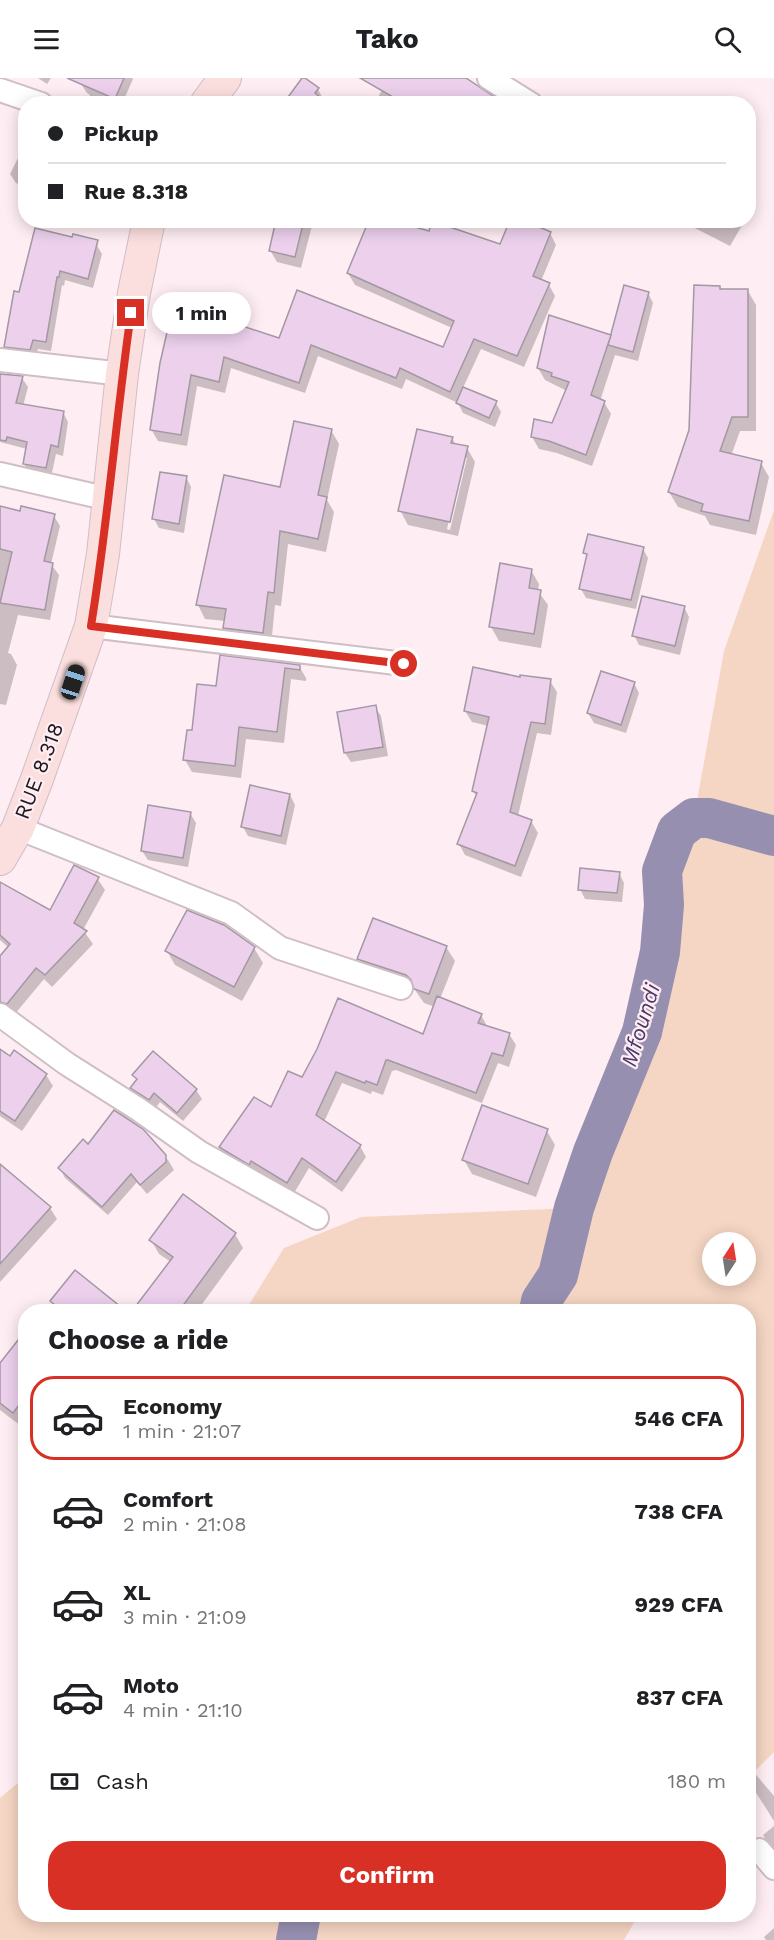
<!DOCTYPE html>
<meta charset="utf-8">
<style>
body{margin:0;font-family:"Work Sans",sans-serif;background:#f2f2f2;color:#202124;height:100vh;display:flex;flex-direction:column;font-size:22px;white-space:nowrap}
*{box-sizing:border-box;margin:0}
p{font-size:20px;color:#757577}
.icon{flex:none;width:33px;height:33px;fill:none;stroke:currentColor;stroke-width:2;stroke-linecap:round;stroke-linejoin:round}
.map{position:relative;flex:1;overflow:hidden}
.side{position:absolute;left:18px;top:1226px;width:738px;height:618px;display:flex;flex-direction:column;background:#fff;border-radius:24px;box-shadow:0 3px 15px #0003}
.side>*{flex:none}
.guide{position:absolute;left:18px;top:18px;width:738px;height:132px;border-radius:24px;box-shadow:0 3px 15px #0003;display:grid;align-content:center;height:132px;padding:0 30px;background:#fff}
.needle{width:39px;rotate:12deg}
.fabs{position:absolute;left:702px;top:1154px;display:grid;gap:12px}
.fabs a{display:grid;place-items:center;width:54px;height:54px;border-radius:50%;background:#fff;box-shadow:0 3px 15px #0003;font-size:30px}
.end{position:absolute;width:27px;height:27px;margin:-14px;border:8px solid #d93025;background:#fff;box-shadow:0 0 0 3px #fff}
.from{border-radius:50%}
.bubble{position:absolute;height:42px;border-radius:21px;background:#fff;box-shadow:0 3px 15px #0003;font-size:20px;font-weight:700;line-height:42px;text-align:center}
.car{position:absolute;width:18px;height:36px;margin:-18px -9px;border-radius:8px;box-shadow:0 0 4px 2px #0007;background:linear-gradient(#222 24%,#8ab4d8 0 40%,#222 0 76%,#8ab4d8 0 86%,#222 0)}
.guide b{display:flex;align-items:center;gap:21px;height:57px;font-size:22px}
.guide b+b{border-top:2px solid #e0e0e0}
.guide i{width:15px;height:15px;background:#202124}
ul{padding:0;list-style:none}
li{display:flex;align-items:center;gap:18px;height:84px;margin:0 12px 9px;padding:0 18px;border:3px solid transparent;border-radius:24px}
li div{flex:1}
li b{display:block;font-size:22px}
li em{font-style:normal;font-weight:700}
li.on{border-color:#d93025}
li>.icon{width:54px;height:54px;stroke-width:1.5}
h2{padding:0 30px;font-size:27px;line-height:72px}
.pay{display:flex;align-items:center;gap:15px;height:66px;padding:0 30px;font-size:22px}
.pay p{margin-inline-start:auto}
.cta{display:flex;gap:12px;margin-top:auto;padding:12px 30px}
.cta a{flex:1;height:69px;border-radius:24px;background:#d93025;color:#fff;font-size:24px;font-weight:700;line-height:69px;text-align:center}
header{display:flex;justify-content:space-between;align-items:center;height:78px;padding:0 30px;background:#fff;font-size:27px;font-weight:700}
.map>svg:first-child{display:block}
</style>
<header><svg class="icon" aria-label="menu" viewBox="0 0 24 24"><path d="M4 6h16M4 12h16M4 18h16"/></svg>Tako<svg class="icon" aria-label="search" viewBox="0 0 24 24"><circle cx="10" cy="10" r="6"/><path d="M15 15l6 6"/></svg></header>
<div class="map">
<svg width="774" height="1862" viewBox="0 0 774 1862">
<rect width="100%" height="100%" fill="#feedf3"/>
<g fill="#f5d5c3" fill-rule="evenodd">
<path d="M774,432V1674L749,1699L748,1233H245L284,1170L361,1139L574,1130L593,1074L642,954L660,874L664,827L662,793L677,753L694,740L724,573ZM712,1164H746V1197H712Z"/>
<path d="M25,1699L26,1836H639L624,1862H0V1720Z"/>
</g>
<g fill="#0003" fill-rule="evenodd">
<path d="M38,0H51L47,6Z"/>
<path d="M84,0H132L133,1L122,26H87L90,17L87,15L81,6Z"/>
<path d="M389,0H456L501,26H374Z"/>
<path d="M318,11L324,23L285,26Z"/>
<path d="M250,20L260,26H248Z"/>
<path d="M22,72L26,73V110L16,105L10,96Z"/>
<path d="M278,142H312L313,144L301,190L277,184L270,172Z"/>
<path d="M679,142H743L744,144L730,168Z"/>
<path d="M430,155L501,168L550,155L556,167L541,203L549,207L555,218L524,289L481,271L463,310L496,325L501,334L495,349L463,335L458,325L406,301L402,311L318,278L305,315L231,290L225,315L197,308L187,368L158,363L151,351L226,232L232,246L280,262L444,271L452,250L355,207L348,195Z"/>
<path d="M96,166L102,176L93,210L65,202L64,208L62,207L51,273L38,271L35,281L11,278L6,269L20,216Z"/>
<path d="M719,209L721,213H748L756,227V353H740L731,378L761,385L769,399L756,457L710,447L705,438L678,429L669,414L691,353Z"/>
<path d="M648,215L653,225L638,283L615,277L600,323L604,324L611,336L592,388L557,375L539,371L532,359L553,347L567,313L545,302L538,290L611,261Z"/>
<path d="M0,296L22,300L28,309L23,328L63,334L68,344L63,378L56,376L51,399L30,395L24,386L27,371L0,364Z"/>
<path d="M331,352L339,366L327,422L334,434L326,474L288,466L281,528L275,527L271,568L233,564L225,550L226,543L205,541L198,527L281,411Z"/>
<path d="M452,360L456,367L467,370L475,384L458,458L408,447L400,432ZM463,380H467L450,452L447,451Z"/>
<path d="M186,399L191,409L184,455L159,450L154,441Z"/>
<path d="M0,430L21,435L54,438L60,448L51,486L59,497L50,542L18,537L8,575L11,576L17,587L6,627L0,626Z"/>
<path d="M643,471L648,480L636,531L586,520L581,511L587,479L585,475Z"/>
<path d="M531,492L539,506L538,513L548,527L541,570L499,563L491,549Z"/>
<path d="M684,529L689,539L680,577L639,567L634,557Z"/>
<path d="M221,579L299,588L306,600V603L291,601L284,665L246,661L241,700L192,694L185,682L193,654L217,609Z"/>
<path d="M521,600L550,603L557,614L551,657L537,655L518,738L531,743L538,755L521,799L465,777L459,766L477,719L473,713L489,648L472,644L465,633Z"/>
<path d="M634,605L639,615L626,655L594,645L588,635Z"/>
<path d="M375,629L381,638L388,678L351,684L345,675L339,635Z"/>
<path d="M290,717L295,727L286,767L248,758L243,749Z"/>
<path d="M190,735L196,745L188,789L148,782L142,773Z"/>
<path d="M619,795L624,805L622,824L585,821L580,811Z"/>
<path d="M97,800L105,812L83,852L93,866L52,909L44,901L14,937L0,925V880L9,870L0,862V820L51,834Z"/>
<path d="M446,869L455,883L440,921L481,937L487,948L509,956L516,967L509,989L498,985L482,1025L396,992L392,993L383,1017L372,1013L371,1016L342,1005L324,1044L360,1068L366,1079L342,1114L309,1090L294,1115L257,1093L255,1097L227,1080L220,1070L272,1031L302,1001L424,958L435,929L424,925L415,912L367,896L359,881Z"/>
<path d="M254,870L263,885L242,923L175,887L167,873Z"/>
<path d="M0,981L46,997L53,1008L22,1053L0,1038Z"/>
<path d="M134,997L196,1012L202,1021L183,1043L160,1024L155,1031L137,1019L132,1010L137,1002Z"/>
<path d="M142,1052L168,1082L174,1092L147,1116L137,1104L108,1137L65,1100L60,1090L88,1068Z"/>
<path d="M547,1053L555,1067L536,1119L472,1096L464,1082Z"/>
<path d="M0,1087L50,1130L57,1141L0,1204Z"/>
<path d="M235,1156L243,1170L197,1233H134L171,1184L159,1176L151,1162Z"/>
<path d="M127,1228L133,1233H124Z"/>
<path d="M26,1271V1343L21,1348L0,1332V1288Z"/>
<path d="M752,1692L774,1718V1743L748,1702V1695Z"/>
<path d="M774,1748V1771L768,1766L763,1757Z"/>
<path d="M774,1850V1862H766L764,1859Z"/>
</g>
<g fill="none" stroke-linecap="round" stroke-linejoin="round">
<g stroke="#978fb0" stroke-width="40">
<path d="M539,1233L541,1223L558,1197L574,1130L593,1074L642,954L660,874L664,827L662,793L677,753L694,740H709L774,758"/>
<path d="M296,1862L301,1836"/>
</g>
</g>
<g fill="#ecd0ec" stroke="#a398a3" stroke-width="1.5">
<path d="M67,0H124L115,21Z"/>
<path d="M302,0H305L319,10L315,15L328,26H283Z"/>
<path d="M360,0H466L505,26H405Z"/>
<path d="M276,142H304L295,179L269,173Z"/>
<path d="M369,142L394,143L429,153L432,143L500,166L510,142H522L551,154L533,198L550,205L517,278L474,261L450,314L400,290L396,300L311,267L299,305L224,279L219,304L191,297L181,357L150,352L160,285L175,219L227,231L224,242L279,260L297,212L443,269L454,243L347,195Z"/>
<path d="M35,150L72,159L73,156L98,162L88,201L60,193L59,199H57L46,264L33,262L30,272L4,269L14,213L19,214Z"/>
<path d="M624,207L649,214L633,274L608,267Z"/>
<path d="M694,207L720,208V211H748V339H732L720,373L762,383L749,443L701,433L703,426L668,414L689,352Z"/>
<path d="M549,237L611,257L591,317L605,323L586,377L549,363L531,359L534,341L552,345L569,304L551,298L552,295L537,290Z"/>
<path d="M0,296L23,298L16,325L64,333L58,369L51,367L46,390L23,386L27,364L7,359L6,363L0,362Z"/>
<path d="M463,309L497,323L489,340L456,325Z"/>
<path d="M294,343L332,351L318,417L327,419L318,461L280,453L274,515L268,514L263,555L223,550L226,531L196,527L224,397L280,409Z"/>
<path d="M417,351L453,359L451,365L468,368L450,444L398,433Z"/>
<path d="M160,394L187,398L179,446L152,441Z"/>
<path d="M0,428L20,433L21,428L55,436L44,483L53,485L45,532L0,525L12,474L0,471Z"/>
<path d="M588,456L644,469L631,522L579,511L587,476L583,475Z"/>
<path d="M500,485L532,491L529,510L541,512L534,556L489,549Z"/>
<path d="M642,518L685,528L675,568L632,558Z"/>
<path d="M220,577L300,587V592L285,590L277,654L239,649L235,688L183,682L187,652H192L197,606L216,608Z"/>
<path d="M473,589L520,599V597L551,601L545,646L531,644L510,734L532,742L515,788L457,766L477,715L472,713L489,639L464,633Z"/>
<path d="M601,593L635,604L621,647L587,635Z"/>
<path d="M376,627L383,669L344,675L337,634Z"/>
<path d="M250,707L290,716L281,758L241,749Z"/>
<path d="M148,727L191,734L183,780L141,773Z"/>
<path d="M74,787L99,799L74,845L87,853L45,897L36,890L7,926L0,924V878L10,866L0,857V804L50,832Z"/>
<path d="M580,790L620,794L617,815L578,812Z"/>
<path d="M187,832L224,847L255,869L234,909L165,873Z"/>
<path d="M373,840L447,868L429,916L414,911L411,902L406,897L357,881Z"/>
<path d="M437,918L482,936L478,945L510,955L503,978L492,975L476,1015L388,982H386L377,1007L366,1003L365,1005L336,994L316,1037L361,1067L336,1104L302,1080L287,1105L251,1083L249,1087L219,1069L254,1019L271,1029L288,993L302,999L317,971L338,920L423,956Z"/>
<path d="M0,971L10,978L14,972L47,996L15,1043L0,1033Z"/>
<path d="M153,973L197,1011L177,1035L154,1015L149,1022L130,1010L137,1001L132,997Z"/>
<path d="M482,1027L548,1051L528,1106L462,1082Z"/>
<path d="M114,1032L143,1051L166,1077V1084L140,1107L131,1096L102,1129L58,1090L83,1061L88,1066Z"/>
<path d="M0,1086L51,1129L0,1186Z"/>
<path d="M183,1116L236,1155L179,1233H132L173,1179L149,1162Z"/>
<path d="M75,1192L126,1233H62L50,1223Z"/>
<path d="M26,1252V1318L13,1335L0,1325V1285Z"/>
</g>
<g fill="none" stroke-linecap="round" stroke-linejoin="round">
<g stroke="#cfbfc5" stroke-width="26">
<g id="street">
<path d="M489,0L531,26"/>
<path d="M0,12L41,26"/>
<path d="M0,282L122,296"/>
<path d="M0,396L109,421"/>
<path d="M91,548L404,586"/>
<path d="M18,750L231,835L280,870L401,910"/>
<path d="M0,937L67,986L138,1031L199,1074L317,1140"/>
<path d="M759,1772L774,1790"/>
</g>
</g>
<g stroke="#cfbfc5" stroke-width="34">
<g id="secondary">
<path d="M206,26L225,0"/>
<path d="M0,781L18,750L37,701L91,548L103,476L122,296L134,215L149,142"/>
</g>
</g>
<use href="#street" stroke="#fff" stroke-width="22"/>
<use href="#secondary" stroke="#fbdfde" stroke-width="32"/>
</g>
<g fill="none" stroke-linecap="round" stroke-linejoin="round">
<path stroke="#d93025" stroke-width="8" d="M131,235C116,339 108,444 91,548L404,586"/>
</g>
<g text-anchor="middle" stroke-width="4.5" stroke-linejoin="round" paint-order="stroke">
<g font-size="21" fill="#201a1d" stroke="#feedf3">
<text transform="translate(39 693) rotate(-69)" y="7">RUE 8.318</text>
</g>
<g font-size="22" font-style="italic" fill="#483968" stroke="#feedf3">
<text transform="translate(640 947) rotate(-73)" y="8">Mfoundi</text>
</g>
</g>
</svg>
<div class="fabs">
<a><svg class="needle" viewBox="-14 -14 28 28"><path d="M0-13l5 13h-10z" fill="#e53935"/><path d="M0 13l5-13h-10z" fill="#757577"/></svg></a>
</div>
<i class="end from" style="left:404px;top:586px"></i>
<i class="end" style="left:131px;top:235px"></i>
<div class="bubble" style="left:152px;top:214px;width:99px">1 min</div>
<i class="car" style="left:73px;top:604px;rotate:18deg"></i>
<div class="guide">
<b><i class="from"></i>Pickup</b>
<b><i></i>Rue 8.318</b>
</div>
<section class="side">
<h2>Choose a ride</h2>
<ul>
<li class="on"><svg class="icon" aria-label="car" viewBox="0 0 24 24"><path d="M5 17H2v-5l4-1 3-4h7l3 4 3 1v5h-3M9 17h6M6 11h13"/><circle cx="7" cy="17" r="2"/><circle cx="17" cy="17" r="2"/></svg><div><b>Economy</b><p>1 min · 21:07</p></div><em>546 CFA</em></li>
<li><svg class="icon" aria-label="car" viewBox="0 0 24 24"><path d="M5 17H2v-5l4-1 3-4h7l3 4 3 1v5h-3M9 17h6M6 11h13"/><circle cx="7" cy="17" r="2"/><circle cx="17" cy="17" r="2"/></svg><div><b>Comfort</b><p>2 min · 21:08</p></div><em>738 CFA</em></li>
<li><svg class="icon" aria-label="car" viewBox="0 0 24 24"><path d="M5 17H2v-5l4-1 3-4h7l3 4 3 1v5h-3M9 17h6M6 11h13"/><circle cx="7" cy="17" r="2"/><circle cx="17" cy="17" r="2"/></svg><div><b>XL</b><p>3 min · 21:09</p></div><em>929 CFA</em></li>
<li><svg class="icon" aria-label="car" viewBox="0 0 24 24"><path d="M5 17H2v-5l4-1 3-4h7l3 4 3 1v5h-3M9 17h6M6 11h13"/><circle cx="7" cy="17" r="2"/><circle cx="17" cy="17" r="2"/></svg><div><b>Moto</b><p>4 min · 21:10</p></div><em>837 CFA</em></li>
</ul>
<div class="pay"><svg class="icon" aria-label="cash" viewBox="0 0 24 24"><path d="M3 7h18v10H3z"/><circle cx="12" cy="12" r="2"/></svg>Cash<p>180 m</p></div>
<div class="cta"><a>Confirm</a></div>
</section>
</div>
